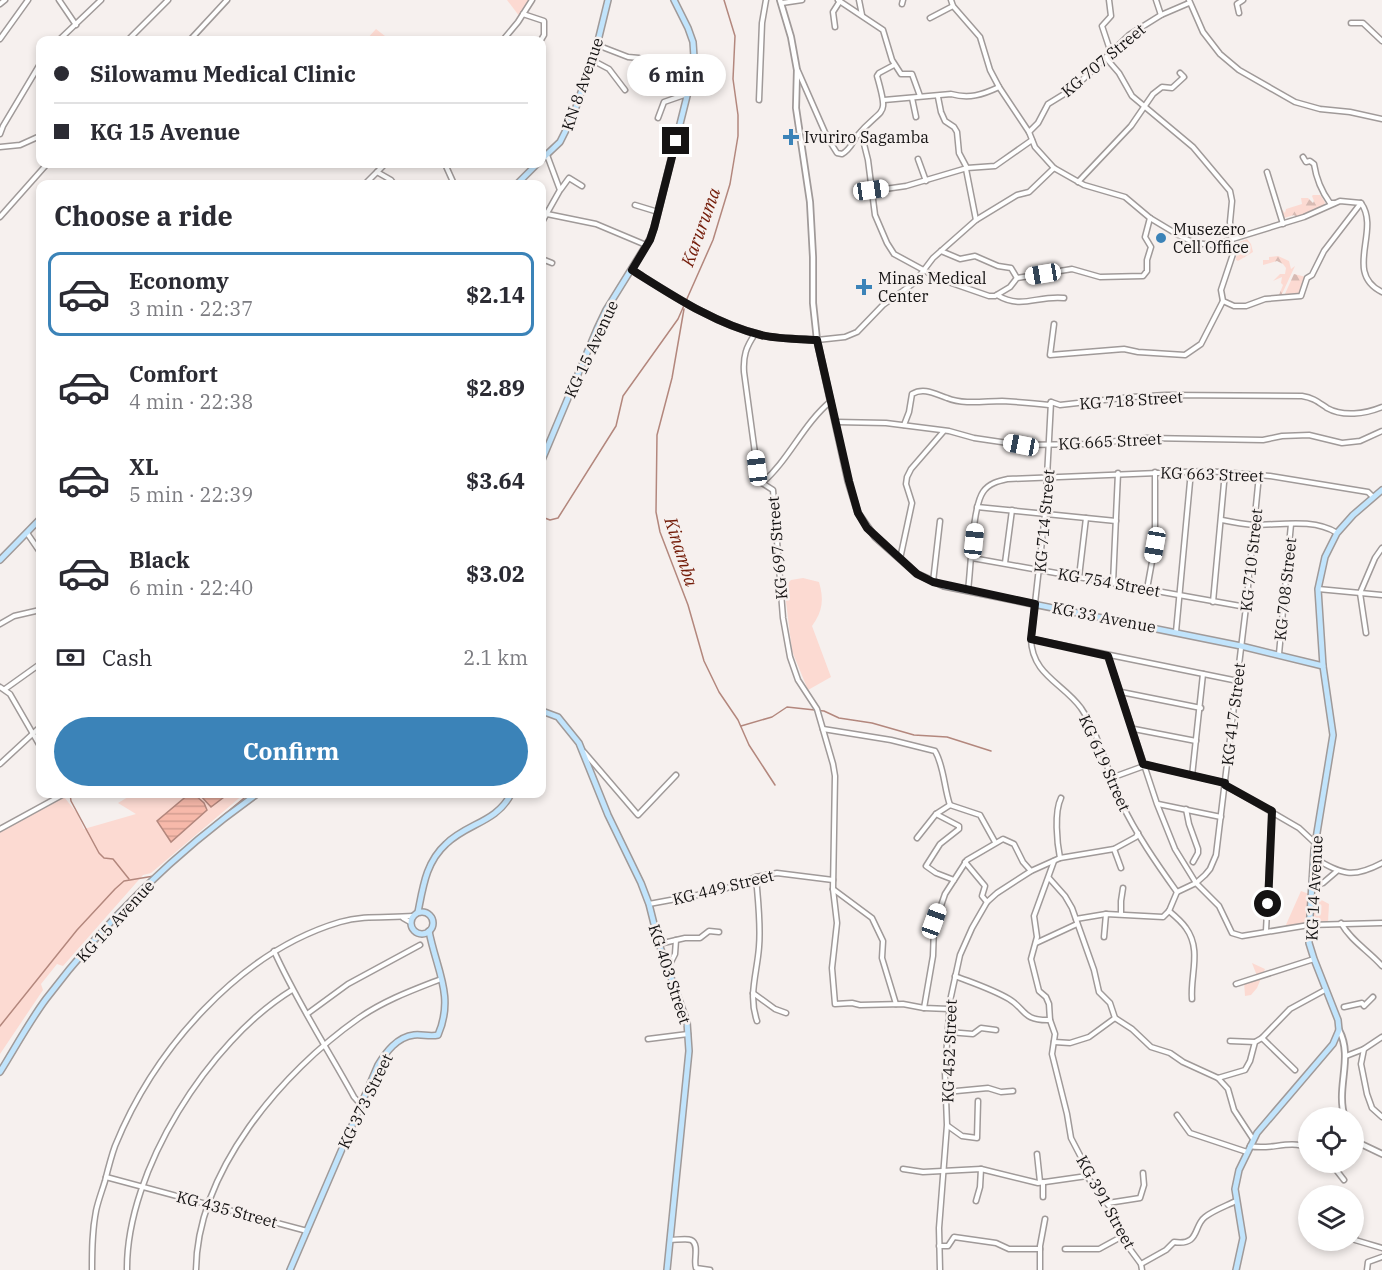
<!DOCTYPE html>
<meta charset="utf-8">
<style>
body{margin:0;font-family:"IBM Plex Serif",serif;background:#f7f7f7;color:#2b2b33;height:100vh;display:flex;flex-direction:column;font-size:22px;white-space:nowrap}
*{box-sizing:border-box;margin:0}
p{font-size:20px;color:#7c7c81}
.icon{flex:none;width:33px;height:33px;fill:none;stroke:currentColor;stroke-width:2;stroke-linecap:round;stroke-linejoin:round}
.map{position:relative;flex:1;overflow:hidden}
.side{position:absolute;left:36px;top:180px;width:510px;height:618px;display:flex;flex-direction:column;background:#fff;border-radius:12px;box-shadow:0 3px 9px #0003}
.side>*{flex:none}
.top-card{position:absolute;left:36px;top:36px;width:510px;height:132px;border-radius:12px;box-shadow:0 3px 9px #0003;display:grid;align-content:center;height:132px;padding:0 18px;background:#fff}
.fabs{position:absolute;left:1298px;top:1107px;display:grid;gap:12px}
.fabs a{display:grid;place-items:center;width:66px;height:66px;border-radius:50%;background:#fff;box-shadow:0 3px 9px #0003;font-size:30px}
.end{position:absolute;width:27px;height:27px;margin:-14px;border:8px solid #151313;background:#fff;box-shadow:0 0 0 3px #fff}
.from{border-radius:50%}
.bubble{position:absolute;height:42px;border-radius:21px;background:#fff;box-shadow:0 3px 9px #0003;font-size:20px;font-weight:800;line-height:42px;text-align:center}
.car{position:absolute;width:18px;height:36px;margin:-18px -9px;border-radius:8px;box-shadow:0 0 4px 2px #0007;background:linear-gradient(#fff 24%,#345 0 40%,#fff 0 76%,#345 0 86%,#fff 0)}
.top-card b{display:flex;align-items:center;gap:21px;height:57px;font-size:22px}
.top-card b+b{border-top:2px solid #e1e1e2}
.top-card i{width:15px;height:15px;background:#2b2b33}
ul{padding:0;list-style:none}
li{display:flex;align-items:center;gap:18px;height:84px;margin:0 12px 9px;padding:0 6px;border:3px solid transparent;border-radius:12px}
li div{flex:1}
li b{display:block;font-size:22px}
li em{font-style:normal;font-weight:800}
li.active{border-color:#3b83b8}
li>.icon{width:54px;height:54px;stroke-width:1.5}
h2{padding:0 18px;font-size:27px;line-height:72px}
.pay{display:flex;align-items:center;gap:15px;height:66px;padding:0 18px;font-size:22px}
.pay p{margin-inline-start:auto}
.action{display:flex;gap:12px;margin-top:auto;padding:12px 18px}
.action a{flex:1;height:69px;border-radius:36px;background:#3b83b8;color:#fff;font-size:24px;font-weight:800;line-height:69px;text-align:center}
.map>svg:first-child{display:block}
</style>
<div class="map">
<svg width="1382" height="1270" viewBox="0 0 1382 1270">
<defs>
<pattern id="forest-firs" width="22" height="20" patternUnits="userSpaceOnUse" patternTransform="scale(1.5)"><rect width="22" height="20" fill="#fcdad2"/><path d="M5 1l3.5 6h-7zM16 11l3.5 6h-7z" fill="#d7bab3"/></pattern>
<pattern id="water-rules" width="6" height="5" patternUnits="userSpaceOnUse" patternTransform="scale(1.5)"><rect width="6" height="5" fill="#f7b9aa"/><path d="M0 2.5h6" fill="none" stroke="#d39e91"/></pattern>
</defs>
<rect width="100%" height="100%" fill="#f6f0ee"/>
<g fill="#fcdad2">
<path d="M507,0H531L520,17Z"/>
<path d="M376,29L390,40H366Z"/>
<path d="M803,578L819,582C824,599 823,611 812,626L831,677L808,690L792,651L785,593V586L791,580Z"/>
<path d="M133,794L139,796L142,794H244L151,873L143,875L63,966L57,964L41,984L43,990L0,1054V832L64,797L77,813L84,829L136,814L118,803Z"/>
<path d="M1301,891L1309,894L1308,923L1285,927Z"/>
<path d="M1312,895L1329,904L1328,922L1310,923Z"/>
<path d="M1252,963L1265,969L1257,988L1251,995L1245,996L1244,982L1257,976Z"/>
</g>
<g fill="url(#forest-firs)">
<path d="M1313,195H1320L1325,202L1323,209L1319,207L1316,211L1314,208L1313,213H1306L1304,217L1301,216L1297,218L1294,215L1284,218L1279,206L1285,213L1286,209L1302,204L1301,198H1308L1313,203L1314,201L1312,196Z"/>
<path d="M1247,239L1251,244L1253,252L1238,261L1236,260L1237,243Z"/>
<path d="M1278,256L1289,261L1291,269L1295,266L1281,296L1279,295L1283,285L1281,283L1282,277L1273,281L1280,274H1285L1286,268L1283,264L1277,261L1263,265V260H1269V257Z"/>
<path d="M1294,274L1306,277L1299,295L1284,296Z"/>
</g>
<g fill="url(#water-rules)" stroke="#b3877d" stroke-width="1.5">
<path d="M189,794H194L204,803L207,810L171,842L157,821Z"/>
<path d="M199,794H228L211,807Z"/>
</g>
<g fill="none" stroke-linecap="round" stroke-linejoin="round">
<g stroke="#b3877d" stroke-width="1.5">
<path d="M684,309L672,378L657,435L656,512L660,532L688,605L704,661L719,692L738,720L749,745L775,785"/>
<path d="M542,517L550,520L558,518L616,426L623,396L678,319L713,240L730,184L738,136V115L733,79L735,36L724,0"/>
<path d="M741,726L772,717L787,707L824,711L839,718L872,723L914,735L947,737L991,751"/>
<path d="M70,794L71,801L99,853L104,858L113,859L129,879"/>
<path d="M214,823L249,794"/>
<path d="M0,1026L77,930L115,889L124,881L154,876"/>
</g>
<g stroke="#a09a99" stroke-width="7">
<g id="minor">
<path d="M59,0L76,25"/>
<path d="M838,0L883,30L892,60L901,74H912L920,96"/>
<path d="M859,0L862,15"/>
<path d="M951,0L953,6L980,37L990,70L999,87L1029,132L1035,147L1054,168"/>
<path d="M1109,0L1111,16L1102,26L1111,53"/>
<path d="M1156,0L1161,15"/>
<path d="M1189,0L1203,32L1220,54L1239,70L1295,102L1320,109L1350,112L1382,119"/>
<path d="M782,3L802,0"/>
<path d="M0,4L5,0"/>
<path d="M902,4L903,0"/>
<path d="M1239,13L1237,4L1243,0"/>
<path d="M523,14L544,21V35L541,40"/>
<path d="M930,18L953,6"/>
<path d="M1351,23H1363L1382,41"/>
<path d="M835,27L833,12L840,1"/>
<path d="M0,39L28,0"/>
<path d="M59,40L101,0"/>
<path d="M128,40L168,0"/>
<path d="M190,40L227,0"/>
<path d="M503,40L518,22L532,0"/>
<path d="M597,45L628,57L639,58L642,70"/>
<path d="M1106,58L1119,73L1132,96L1193,147L1230,191L1232,201L1230,222L1233,254L1221,290L1223,301L1234,306H1246L1265,299L1301,296L1307,278L1312,275L1324,251L1361,203"/>
<path d="M592,60L609,69L625,90"/>
<path d="M798,71L827,137L837,153L842,154C850,150 852,143 857,136C882,105 890,121 877,76L879,73L894,65"/>
<path d="M938,97L941,112L945,121L954,127L957,132L959,153L967,168"/>
<path d="M912,98L916,117"/>
<path d="M759,100L762,23L766,0"/>
<path d="M884,100L951,94C969,99 982,95 999,87"/>
<path d="M658,118L664,102L687,94"/>
<path d="M861,132L868,160L875,215L887,243L894,254L940,279L989,296H995L1010,287L1017,278L1072,269L1100,277L1143,276L1147,271V260L1151,247L1145,237L1150,218"/>
<path d="M1029,132L1038,123L1048,104L1074,88L1129,35L1161,15L1189,3"/>
<path d="M0,134L3,126L40,64"/>
<path d="M0,147L20,145L40,136"/>
<path d="M1303,157L1306,162L1310,161L1314,164C1316,177 1322,192 1330,203H1334"/>
<path d="M918,159L926,181"/>
<path d="M445,164L454,184"/>
<path d="M966,169L976,220"/>
<path d="M377,172L391,180L394,184"/>
<path d="M1267,172L1283,224"/>
<path d="M1078,182L1131,126L1153,94L1162,87L1172,88L1184,77L1180,73"/>
<path d="M365,184L385,164"/>
<path d="M561,189L569,178L582,186"/>
<path d="M871,191L906,186L967,168L995,166L1032,140"/>
<path d="M635,205L658,212"/>
<path d="M547,214L596,224L646,245"/>
<path d="M0,217L47,164"/>
<path d="M542,222L560,190L547,155"/>
<path d="M941,251L960,259L975,256L998,266L1011,268L1017,278"/>
<path d="M542,259L552,263"/>
<path d="M997,295C1022,310 1037,295 1064,298"/>
<path d="M1054,324L1050,355L1124,349L1138,352L1185,355L1201,344L1223,301"/>
<path d="M755,334C746,347 743,356 744,372L757,468L762,483L773,490L783,618L790,657L798,680L817,709L833,764L835,776L833,889L837,923L832,968L835,1004L852,1003L860,1005L903,1004L924,1008L949,1009"/>
<path d="M817,340L845,337L857,332L883,305L914,283L933,258L976,220L1017,195L1029,192L1054,168L1084,185L1125,197L1150,218L1180,236L1195,243L1213,245L1304,217L1340,201L1361,203C1381,230 1343,273 1382,292"/>
<path d="M1051,402L1045,514L1031,639C1032,675 1063,683 1081,708C1100,736 1107,771 1121,802C1136,834 1157,864 1177,892"/>
<path d="M836,422L886,423L949,431L974,438L1021,445L1087,444L1147,438L1263,440L1282,436L1309,435L1342,443L1360,441L1382,431"/>
<path d="M904,425L909,412L912,394C924,387 935,394 947,398C964,405 985,401 1002,401C1018,402 1033,403 1049,405L1051,402L1060,405L1131,397L1166,395L1302,396C1314,398 1318,402 1327,408C1343,417 1365,414 1382,407"/>
<path d="M762,483C789,460 803,424 831,401"/>
<path d="M977,507L1116,521"/>
<path d="M1222,520C1232,522 1243,524 1254,525C1280,525 1314,518 1337,533"/>
<path d="M27,533L40,552"/>
<path d="M972,558L1246,607"/>
<path d="M900,559L912,503L906,484L907,477L911,469L943,432"/>
<path d="M1005,563L1012,510"/>
<path d="M1079,577L1086,518"/>
<path d="M933,582L940,521"/>
<path d="M1113,583L1118,473"/>
<path d="M1147,589L1155,545V472"/>
<path d="M1318,589L1382,595"/>
<path d="M968,590C971,569 972,508 983,492C989,483 999,481 1008,479L1207,471L1270,476L1368,492L1373,497"/>
<path d="M1213,602L1225,472"/>
<path d="M0,624L14,616L40,610"/>
<path d="M1176,632L1191,471"/>
<path d="M1366,633L1360,593L1375,558L1382,548"/>
<path d="M1031,639L1238,681"/>
<path d="M1279,654L1291,524"/>
<path d="M1108,656L1157,804L1175,849L1196,883L1219,906L1232,933L1242,936L1309,925L1382,923"/>
<path d="M0,687L10,694L40,746"/>
<path d="M5,689L40,664"/>
<path d="M1121,692L1201,708"/>
<path d="M823,729L891,740L935,751C944,766 944,788 950,805"/>
<path d="M1134,729L1196,741"/>
<path d="M584,752L638,815L676,775"/>
<path d="M0,764L40,727"/>
<path d="M1143,764L1225,783"/>
<path d="M1192,776L1203,674"/>
<path d="M1111,778L1144,766"/>
<path d="M1225,785L1299,828L1315,843"/>
<path d="M1158,804L1221,817"/>
<path d="M1186,809L1189,824L1198,849V853L1193,862"/>
<path d="M936,814L959,826V829L940,844L926,866L936,873L954,880"/>
<path d="M0,829L64,794"/>
<path d="M917,838L936,814L950,805L980,815L995,842"/>
<path d="M1114,849L1121,868"/>
<path d="M1060,858C1057,843 1054,812 1061,798"/>
<path d="M1314,858C1342,874 1352,879 1382,863"/>
<path d="M1054,861L1034,916L1037,937L1031,959L1039,991L1046,997L1049,1004L1050,1020L1055,1034L1052,1054L1067,1114L1071,1138L1084,1163L1087,1176L1100,1196L1110,1207L1121,1237L1141,1264L1142,1270"/>
<path d="M965,862L985,886L982,896L987,902"/>
<path d="M756,877C758,901 761,924 759,947C757,974 748,995 757,1021"/>
<path d="M1049,878L1065,896L1072,908L1094,970L1099,992L1110,1003L1115,1018L1132,1029L1151,1047L1170,1053L1183,1062L1218,1078L1245,1070L1250,1061L1255,1042L1262,1038L1290,1009L1325,990"/>
<path d="M1311,887L1323,883L1337,871"/>
<path d="M833,889L872,918L883,941L882,958L896,1004"/>
<path d="M649,904L719,891L756,877L777,873L833,880"/>
<path d="M1169,911L1177,892L1196,883L1205,875L1210,869L1216,855L1246,607L1259,475"/>
<path d="M1169,911C1175,916 1182,922 1186,928C1202,950 1190,975 1192,999"/>
<path d="M1121,914V901L1123,888"/>
<path d="M403,918L410,922"/>
<path d="M1076,919L1106,914L1163,917L1169,911"/>
<path d="M1341,923C1351,941 1369,951 1382,966"/>
<path d="M1266,931L1272,811"/>
<path d="M1104,937L1106,914"/>
<path d="M1036,943L1077,924"/>
<path d="M659,944L685,938H700L709,931L719,932"/>
<path d="M274,951C297,1002 327,1048 354,1097L362,1106"/>
<path d="M668,968L675,954L676,940"/>
<path d="M955,976C973,983 992,989 1009,999C1026,1009 1022,1021 1050,1020"/>
<path d="M1236,984L1314,959"/>
<path d="M753,993L775,1009L786,1013"/>
<path d="M1344,1007L1362,1003L1364,1006L1373,997"/>
<path d="M924,1008L933,956L934,926L945,894L967,860L1003,839L1014,844L1023,862L1031,871"/>
<path d="M307,1014L348,984L420,945"/>
<path d="M948,1032L973,1034L981,1028L996,1030"/>
<path d="M1262,1038L1295,1070"/>
<path d="M648,1039L688,1034"/>
<path d="M1230,1041L1255,1042"/>
<path d="M1054,1042L1070,1043L1089,1037L1115,1018"/>
<path d="M1364,1049L1361,1064L1367,1094L1372,1108L1382,1117"/>
<path d="M1346,1056L1364,1049L1382,1037"/>
<path d="M1218,1078L1228,1089L1234,1110L1253,1139"/>
<path d="M946,1092L988,1088L1001,1092L1013,1091"/>
<path d="M1177,1115L1190,1133L1247,1152"/>
<path d="M948,1126L962,1136L977,1138L978,1101"/>
<path d="M1250,1146C1269,1151 1290,1139 1308,1148"/>
<path d="M1037,1154L1040,1182"/>
<path d="M1330,1162L1344,1180"/>
<path d="M903,1169L923,1172L981,1169L1038,1183L1087,1176"/>
<path d="M106,1177L307,1231"/>
<path d="M1043,1182V1197"/>
<path d="M976,1201L980,1187L981,1169"/>
<path d="M1108,1203L1140,1198L1144,1185L1143,1173"/>
<path d="M1355,1222V1240L1382,1248"/>
<path d="M671,1240C676,1240 687,1238 691,1240C700,1244 693,1261 696,1268L710,1270"/>
<path d="M939,1246H948L954,1237L996,1243L1009,1249H1040"/>
<path d="M1065,1249H1099L1121,1237"/>
<path d="M1141,1264L1166,1250L1174,1242C1200,1246 1193,1226 1205,1217C1214,1210 1226,1206 1236,1201"/>
<path d="M92,1270C92,1250 92,1231 96,1211C98,1201 102,1191 105,1181C108,1169 111,1157 115,1146C154,1050 239,952 340,922C364,915 388,918 413,916"/>
<path d="M127,1270C126,1171 209,1041 292,990"/>
<path d="M196,1270C197,1171 282,1072 359,1018C385,1000 413,990 441,979"/>
<path d="M940,1270L939,1228L947,1125L945,1072L950,1001L960,955L972,928L987,902L997,893L1031,871L1060,858L1114,849L1136,837L1138,833"/>
<path d="M1040,1270V1246L1045,1219"/>
<path d="M1367,1270L1368,1262L1382,1257"/>
</g>
</g>
<g stroke="#a09a99" stroke-width="8">
<g id="tertiary">
<path d="M780,0L791,37L797,70L796,108L810,202L813,257V303L817,340"/>
<path d="M1339,1030C1354,1058 1335,1088 1345,1118"/>
<path d="M1353,1136L1359,1143L1382,1154"/>
</g>
</g>
<g stroke="#a09a99" stroke-width="8">
<g id="secondary">
<path d="M542,159L560,142L573,116L597,45L608,0"/>
<path d="M517,184L537,164"/>
<path d="M632,270C672,295 715,324 761,335C779,339 798,339 817,340L848,481L858,513L875,537L917,574L944,586L1241,646L1323,666"/>
<path d="M542,460L597,329L606,310L650,239L654,228L688,92L694,57L693,42L688,28L674,0"/>
<path d="M0,560L40,519"/>
<path d="M542,711L558,717L579,743L608,815L641,883L649,904L659,944L687,1022L689,1051L667,1270"/>
<circle cx="422" cy="923" r="11"/>
<path d="M418,912C423,887 426,862 446,844C467,823 496,823 511,794"/>
<path d="M0,1072C15,1048 29,1022 46,999C105,921 177,851 257,794"/>
<path d="M290,1270L378,1065C386,1052 397,1037 414,1035C422,1034 430,1037 438,1035C455,996 436,969 429,931"/>
<path d="M1236,1270L1243,1238L1235,1189L1239,1170L1257,1133L1333,1044L1339,1030L1338,1020L1314,959L1309,943V932L1314,851L1333,735L1323,666L1318,589L1325,557L1337,533L1353,515L1382,490"/>
</g>
</g>
<use href="#minor" stroke="#fff" stroke-width="4"/>
<use href="#tertiary" stroke="#fff" stroke-width="4.5"/>
<use href="#secondary" stroke="#c1e4fc" stroke-width="5"/>
</g>
<g fill="none" stroke-linecap="round" stroke-linejoin="round">
<path stroke="#151313" stroke-width="8" d="M676,141L654,228L650,240L632,270C672,295 715,324 761,335C779,339 798,339 817,340L849,481L858,513L867,528L917,574L933,582L1035,604L1031,639L1108,656L1143,764L1225,783V785L1272,811L1268,904"/>
</g>
<g fill="#3b83b8" stroke="#f6f0ee" stroke-width="2">
<path d="M788 128h6v6h6v6h-6v6h-6v-6h-6v-6h6z"/>
<circle cx="1161" cy="238" r="6"/>
<path d="M861 278h6v6h6v6h-6v6h-6v-6h-6v-6h6z"/>
</g>
<g text-anchor="middle" stroke-width="5" stroke-linejoin="round" paint-order="stroke">
<g font-size="16" fill="#151313" stroke="#f6f0ee">
<text transform="translate(1103 60) rotate(-40)" y="6">KG 707 Street</text>
<text transform="translate(582 84) rotate(-71)" y="6">KN 8 Avenue</text>
<text transform="translate(591 349) rotate(-65)" y="6">KG 15 Avenue</text>
<text transform="translate(1131 400) rotate(-4)" y="6">KG 718 Street</text>
<text transform="translate(1110 441) rotate(-3)" y="6">KG 665 Street</text>
<text transform="translate(1212 474) rotate(2)" y="6">KG 663 Street</text>
<text transform="translate(1044 521) rotate(-85)" y="6">KG 714 Street</text>
<text transform="translate(777 548) rotate(-95)" y="6">KG 697 Street</text>
<text transform="translate(1251 560) rotate(-84)" y="6">KG 710 Street</text>
<text transform="translate(1109 582) rotate(10)" y="6">KG 754 Street</text>
<text transform="translate(1285 589) rotate(-84)" y="6">KG 708 Street</text>
<text transform="translate(1104 617) rotate(11)" y="6">KG 33 Avenue</text>
<text transform="translate(1233 714) rotate(-83)" y="6">KG 417 Street</text>
<text transform="translate(1105 763) rotate(66)" y="6">KG 619 Street</text>
<text transform="translate(723 887) rotate(-14)" y="6">KG 449 Street</text>
<text transform="translate(1314 888) rotate(-87)" y="6">KG 14 Avenue</text>
<text transform="translate(115 921) rotate(-47)" y="6">KG 15 Avenue</text>
<text transform="translate(670 974) rotate(72)" y="6">KG 403 Street</text>
<text transform="translate(949 1051) rotate(-88)" y="6">KG 452 Street</text>
<text transform="translate(365 1101) rotate(-64)" y="6">KG 373 Street</text>
<text transform="translate(1106 1202) rotate(61)" y="6">KG 391 Street</text>
<text transform="translate(227 1209) rotate(15)" y="6">KG 435 Street</text>
</g>
<g font-size="16" fill="#151313" stroke="#f6f0ee" text-anchor="start">
<text x="804" y="143">Ivuriro Sagamba</text>
<text x="1173" y="235">Musezero<tspan x="1173" dy="18">Cell Office</tspan></text>
<text x="878" y="284">Minas Medical<tspan x="878" dy="18">Center</tspan></text>
</g>
<g font-size="18" font-style="italic" fill="#731b08" stroke="#f6f0ee">
<text transform="translate(701 227) rotate(-70)" y="6">Karuruma</text>
<text transform="translate(681 552) rotate(72)" y="6">Kinamba</text>
</g>
</g>
</svg>
<div class="fabs">
<a><svg class="icon" aria-label="locate" viewBox="0 0 24 24"><circle cx="12" cy="12" r="6"/><path d="M12 2v4M12 18v4M2 12h4M18 12h4"/></svg></a>
<a><svg class="icon" aria-label="layers" viewBox="0 0 24 24"><path d="M12 4l9 5-9 5-9-5zM3 14l9 5 9-5"/></svg></a>
</div>
<i class="end from" style="left:1268px;top:904px"></i>
<i class="end" style="left:676px;top:141px"></i>
<div class="bubble" style="left:627px;top:54px;width:99px">6 min</div>
<i class="car" style="left:871px;top:190px;rotate:82deg"></i>
<i class="car" style="left:1043px;top:274px;rotate:260deg"></i>
<i class="car" style="left:1021px;top:445px;rotate:281deg"></i>
<i class="car" style="left:757px;top:468px;rotate:353deg"></i>
<i class="car" style="left:974px;top:541px;rotate:6deg"></i>
<i class="car" style="left:1155px;top:545px;rotate:190deg"></i>
<i class="car" style="left:934px;top:921px;rotate:20deg"></i>
<div class="top-card">
<b><i class="from"></i>Silowamu Medical Clinic</b>
<b><i></i>KG 15 Avenue</b>
</div>
<section class="side">
<h2>Choose a ride</h2>
<ul>
<li class="active"><svg class="icon" aria-label="car" viewBox="0 0 24 24"><path d="M5 17H2v-5l4-1 3-4h7l3 4 3 1v5h-3M9 17h6M6 11h13"/><circle cx="7" cy="17" r="2"/><circle cx="17" cy="17" r="2"/></svg><div><b>Economy</b><p>3 min · 22:37</p></div><em>$2.14</em></li>
<li><svg class="icon" aria-label="car" viewBox="0 0 24 24"><path d="M5 17H2v-5l4-1 3-4h7l3 4 3 1v5h-3M9 17h6M6 11h13"/><circle cx="7" cy="17" r="2"/><circle cx="17" cy="17" r="2"/></svg><div><b>Comfort</b><p>4 min · 22:38</p></div><em>$2.89</em></li>
<li><svg class="icon" aria-label="car" viewBox="0 0 24 24"><path d="M5 17H2v-5l4-1 3-4h7l3 4 3 1v5h-3M9 17h6M6 11h13"/><circle cx="7" cy="17" r="2"/><circle cx="17" cy="17" r="2"/></svg><div><b>XL</b><p>5 min · 22:39</p></div><em>$3.64</em></li>
<li><svg class="icon" aria-label="car" viewBox="0 0 24 24"><path d="M5 17H2v-5l4-1 3-4h7l3 4 3 1v5h-3M9 17h6M6 11h13"/><circle cx="7" cy="17" r="2"/><circle cx="17" cy="17" r="2"/></svg><div><b>Black</b><p>6 min · 22:40</p></div><em>$3.02</em></li>
</ul>
<div class="pay"><svg class="icon" aria-label="cash" viewBox="0 0 24 24"><path d="M3 7h18v10H3z"/><circle cx="12" cy="12" r="2"/></svg>Cash<p>2.1 km</p></div>
<div class="action"><a>Confirm</a></div>
</section>
</div>
